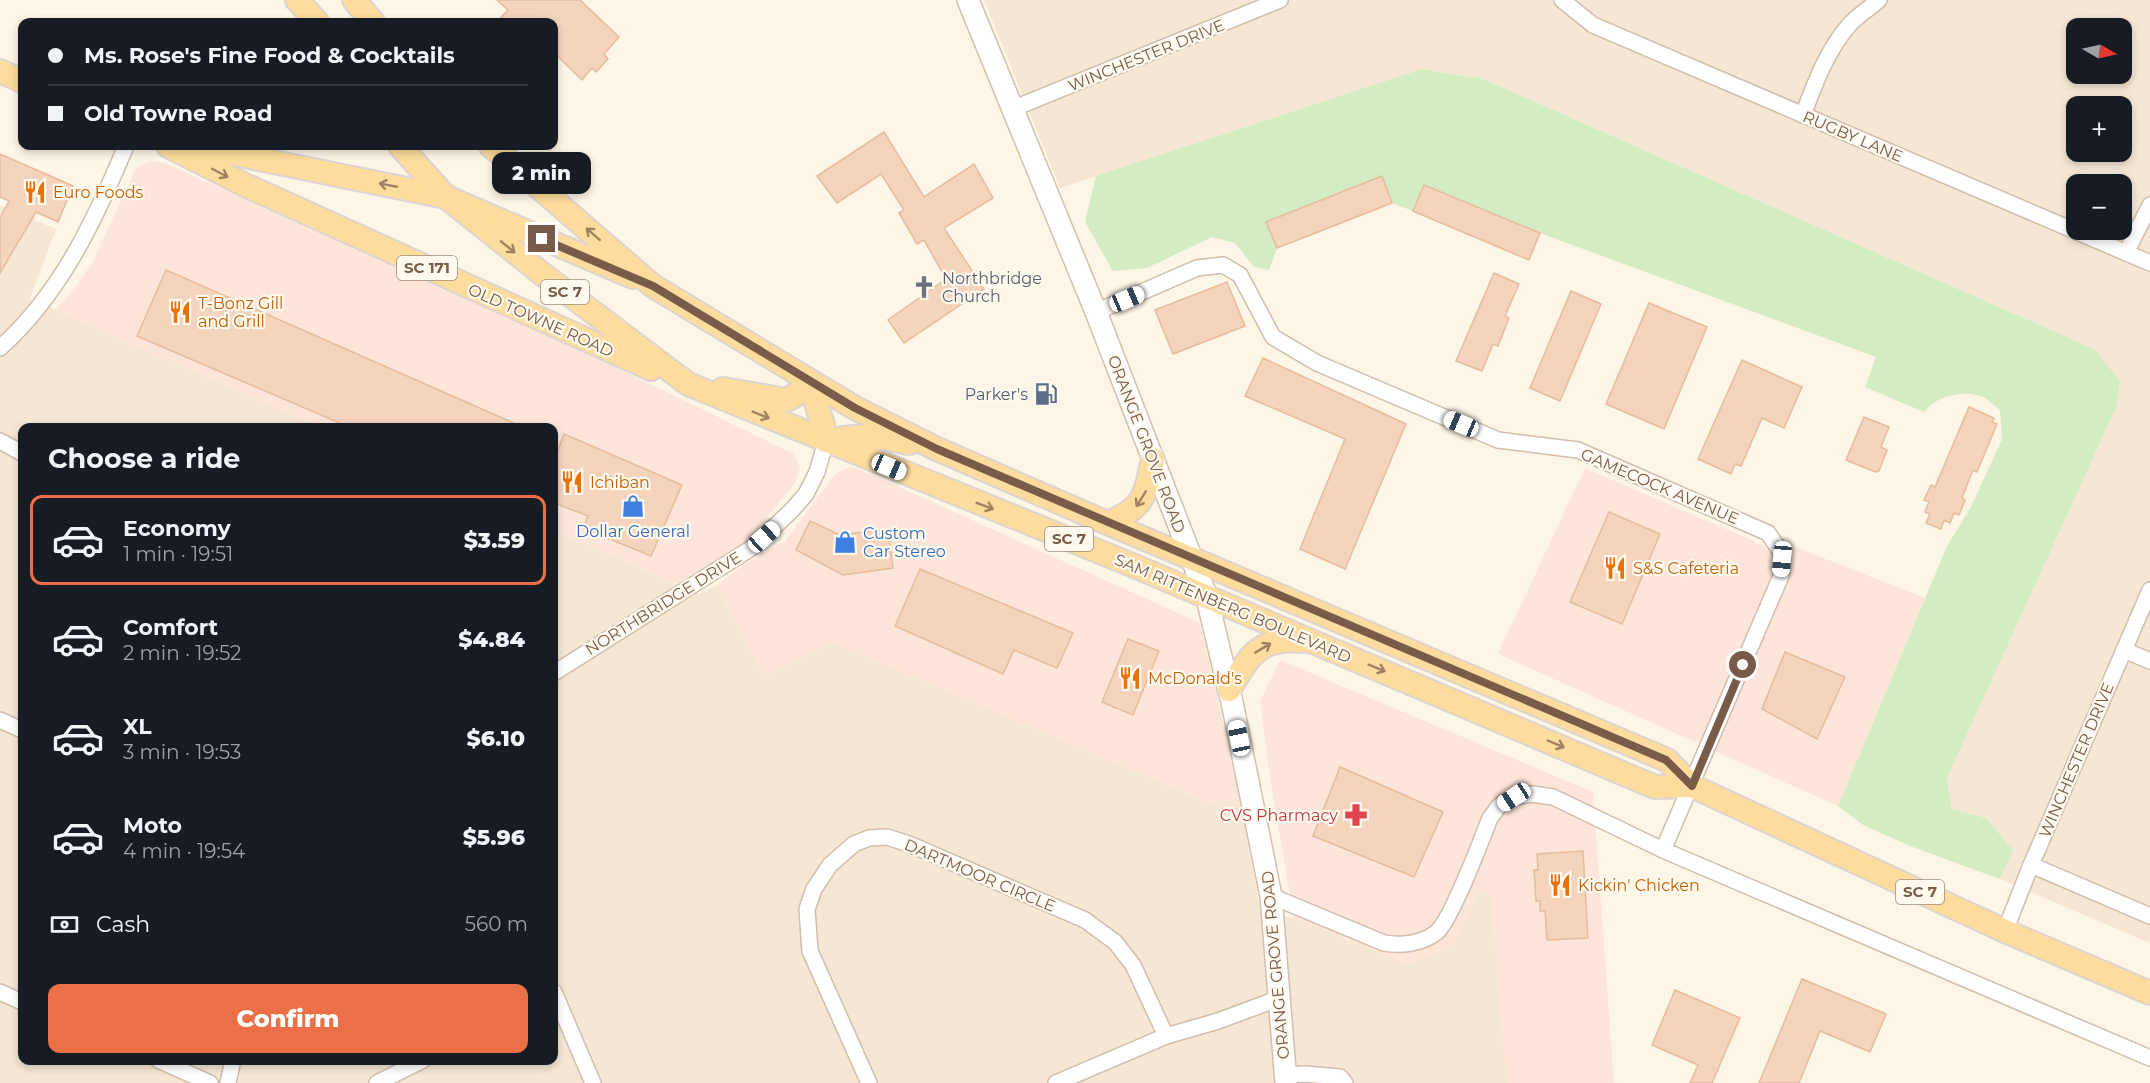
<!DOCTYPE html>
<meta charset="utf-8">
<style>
body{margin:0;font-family:Montserrat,sans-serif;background:#242831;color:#f1f3f6;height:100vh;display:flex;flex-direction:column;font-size:22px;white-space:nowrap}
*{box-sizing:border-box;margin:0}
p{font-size:20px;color:#9ea1a6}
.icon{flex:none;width:33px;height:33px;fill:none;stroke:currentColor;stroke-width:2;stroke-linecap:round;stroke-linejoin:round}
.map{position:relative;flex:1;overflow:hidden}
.panel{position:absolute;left:18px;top:423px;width:540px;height:642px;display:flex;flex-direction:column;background:#171b24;border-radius:12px;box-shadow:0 3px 9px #0003}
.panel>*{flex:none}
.guide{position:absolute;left:18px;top:18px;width:540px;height:132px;border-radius:12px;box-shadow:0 3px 9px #0003;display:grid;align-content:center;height:132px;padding:0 30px;background:#171b24}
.needle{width:39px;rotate:99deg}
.buttons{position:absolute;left:2066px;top:18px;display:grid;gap:12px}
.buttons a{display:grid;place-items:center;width:66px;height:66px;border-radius:12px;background:#171b24;box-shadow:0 3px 9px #0003;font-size:30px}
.end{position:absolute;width:27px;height:27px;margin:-14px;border:8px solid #785b49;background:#fff;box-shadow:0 0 0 3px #fff}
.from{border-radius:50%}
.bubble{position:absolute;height:42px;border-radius:12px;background:#171b24;box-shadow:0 3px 9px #0003;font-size:20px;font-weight:800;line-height:42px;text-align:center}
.car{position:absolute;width:18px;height:36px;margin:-18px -9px;border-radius:8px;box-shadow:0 0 4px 2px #0007;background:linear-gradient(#fff 24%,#345 0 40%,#fff 0 76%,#345 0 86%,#fff 0)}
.guide b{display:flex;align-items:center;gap:21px;height:57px;font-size:22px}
.guide b+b{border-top:2px solid #363941}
.guide i{width:15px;height:15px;background:#f1f3f6}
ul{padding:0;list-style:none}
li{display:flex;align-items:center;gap:18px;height:90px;margin:0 12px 9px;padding:0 18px;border:3px solid transparent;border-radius:12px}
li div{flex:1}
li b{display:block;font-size:22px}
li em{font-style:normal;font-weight:800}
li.active{border-color:#eb7047}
li>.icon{width:54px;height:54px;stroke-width:1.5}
h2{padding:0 30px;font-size:27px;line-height:72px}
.pay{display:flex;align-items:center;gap:15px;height:66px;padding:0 30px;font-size:22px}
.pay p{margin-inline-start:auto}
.action{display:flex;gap:12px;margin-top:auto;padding:12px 30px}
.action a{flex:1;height:69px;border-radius:12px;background:#eb7047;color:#fff;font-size:24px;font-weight:800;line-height:69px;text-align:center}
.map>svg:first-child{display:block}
</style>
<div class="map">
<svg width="2150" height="1083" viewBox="0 0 2150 1083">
<rect width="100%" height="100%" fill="#fdf5e6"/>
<g fill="#f5e7d4" fill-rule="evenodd">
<path d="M984,0H2150V943L2000,879L2013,850L1986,818L1952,809L1947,778L2116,408L2094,349L1483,79L1422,69L1060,188ZM2076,28H2121V74H2076ZM2076,106H2121V152H2076ZM2076,184H2121V230H2076Z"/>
<path d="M0,206L56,229L30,299L321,427L22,428V1060H554V530L699,594L716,586L765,676L834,642L1209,803L1240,798L1261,913L1294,918L1408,964L1453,945L1478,892L1491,896L1507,1083H0Z"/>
</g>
<g fill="#fee5da">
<path d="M153,161L165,163L572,346L794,454L800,468L795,483L750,538L677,584L554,530V428L321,427L54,310L71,293L92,263L136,169L147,162Z"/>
<path d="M849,467L859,469L1200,623L1240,798L1209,803L834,643L765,676L716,586L746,563L785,541L835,474Z"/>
<path d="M1585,468L1763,545L1795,547L1925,598L1838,806L1498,654Z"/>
<path d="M1280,660L1593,792L1614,1083H1507L1491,896L1478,892L1453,945L1408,964L1294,918L1271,784L1260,701Z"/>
</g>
<path fill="#d3ecc4" d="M1422,69L1483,79L2094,349L2120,381L2116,408L1947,778L1952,809L1986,818L2013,850L2000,879L1910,846L1863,825L1838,806L1947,546L1971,507L2002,439L2000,410C1995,407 1990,401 1985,398C1964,389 1938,395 1924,412L1865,387L1876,357L1540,233L1425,185L1413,211L1392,203L1382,177L1267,223L1277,248L1269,270L1254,267L1235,243L1212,237L1147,268L1113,271L1085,222L1096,176Z"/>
<g fill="#f4d4bd" stroke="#e7bb9c" stroke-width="1.5">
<path d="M497,0H580L619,37L604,54L608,59L596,72L592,68L582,80L554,53V22H497L508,10Z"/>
<path d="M884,132L924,197L974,164L993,198L944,228L984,289L904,343L888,320L946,279L924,240L917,244L899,213L904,210L881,174L837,203L817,176Z"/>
<path d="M0,154L73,186L58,222L36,212L0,273V218L9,201L0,197Z"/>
<path d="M1382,176L1392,203L1277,248L1266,222Z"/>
<path d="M1424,185L1540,233L1529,260L1413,211Z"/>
<path d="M166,270L189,280L525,428H351L137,336Z"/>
<path d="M1494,273L1519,284L1505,316L1509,318L1498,346L1493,344L1482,371L1456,361Z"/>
<path d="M1227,282L1245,326L1173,354L1155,310Z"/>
<path d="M1571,291L1601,304L1560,401L1530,388Z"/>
<path d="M1649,303L1707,327L1664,429L1606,404Z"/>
<path d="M1263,358L1406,424L1345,569L1300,549L1345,439L1245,396Z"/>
<path d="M1742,360L1802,387L1784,428L1762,418L1741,466L1735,464L1731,474L1698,459Z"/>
<path d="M1969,407L1994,418L1992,422L1997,424L1977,472L1973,470L1962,498L1965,500L1959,515L1954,513L1950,523L1944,520L1941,529L1926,523L1930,514L1925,512L1929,502L1924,500L1931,485L1935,487Z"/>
<path d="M1864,417L1889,427L1881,447L1887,450L1879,471L1875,472L1846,460Z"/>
<path d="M564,434L682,485L651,556L583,528L588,516L554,503V461Z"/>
<path d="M1609,512L1660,534L1622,624L1570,602Z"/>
<path d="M810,521L840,535L888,529L893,568L843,575L796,550Z"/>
<path d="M920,569L1073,633L1057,668L1014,650L1003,674L895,626Z"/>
<path d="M1128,639L1159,651L1133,715L1102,702Z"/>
<path d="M1785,652L1845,677L1817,739L1762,709Z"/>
<path d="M1340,767L1443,812L1414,877L1313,836Z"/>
<path d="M1583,851L1588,938L1547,940L1545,911H1540V901H1536L1534,870H1538L1537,854Z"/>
<path d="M1802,979L1886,1014L1870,1052L1820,1031L1799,1083H1759Z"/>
<path d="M1675,990L1740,1018L1712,1083H1690L1698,1065L1652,1045Z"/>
</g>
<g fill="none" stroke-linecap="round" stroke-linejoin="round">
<g stroke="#d0bdab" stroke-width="18">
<g id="street">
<path d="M1562,0L1593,25L2150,263"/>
<path d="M1012,109L1280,0"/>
<path d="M1803,115C1815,83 1827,50 1850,24C1858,15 1870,8 1879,0"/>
<path d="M2126,253L2150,205"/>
<path d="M1096,312L1197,268L1223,265L1240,275L1273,337L1317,363L1498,440L1578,450L1768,533L1783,555L1781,576L1663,850"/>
<path d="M0,348C61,293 95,220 126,146"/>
<path d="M0,441L22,453"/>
<path d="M2124,650L2150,661"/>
<path d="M554,673L753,547L792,510L806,494L817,472L826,441"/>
<path d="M0,720L22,730"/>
<path d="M2031,865L2150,916"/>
<path d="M1271,896L1384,943C1401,946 1422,944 1437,932C1452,918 1481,841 1490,818L1499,806L1514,797L1532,794L1553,797L1663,850L2150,1058"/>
<path d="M2005,931L2031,865L2150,590"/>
<path d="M0,992L22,1002"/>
<path d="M554,992L593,1083"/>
<path d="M158,1060L210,1083"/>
<path d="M1285,1075L1305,1074L1340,1077L1345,1083"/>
<path d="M228,1083L233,1060"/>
<path d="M377,1083L423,1060"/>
<path d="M869,1083L810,951L807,909L814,889L830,865L854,844L869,838L887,837L909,844L1085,920L1115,942L1133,965L1166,1036"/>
<path d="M1056,1083L1166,1036L1218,1021L1280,998"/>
</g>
</g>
<g stroke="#d5bfab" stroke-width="24">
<path id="secondary" d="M968,0L1096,312L1207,598L1233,707L1271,896L1286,1083"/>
</g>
<g stroke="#dcd4d0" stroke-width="26">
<g id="primary">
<path d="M297,0L317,22"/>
<path d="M354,0L373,22"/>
<path d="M0,71L22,81"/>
<path d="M168,146L245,185L651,369"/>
<path d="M195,146L446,197L633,277"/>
<path d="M400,146L446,197L541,273L688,384L1132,565L1655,787L1692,786"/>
<path d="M491,146L653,286L855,408L937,449L1084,513L1667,760L1692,786L2005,931L2150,993"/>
<path d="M723,389L786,400L794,396L809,381L823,425L826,441"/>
<path d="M826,441C857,434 878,436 909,443"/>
<path d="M1108,523C1145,507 1145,496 1153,459"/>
<path d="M1229,690C1250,655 1259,637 1303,641"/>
</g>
</g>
<use href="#street" stroke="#fff" stroke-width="15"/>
<use href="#secondary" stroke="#fff" stroke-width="21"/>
<use href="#primary" stroke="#fedc9d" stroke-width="22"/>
</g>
<defs><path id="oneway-shaft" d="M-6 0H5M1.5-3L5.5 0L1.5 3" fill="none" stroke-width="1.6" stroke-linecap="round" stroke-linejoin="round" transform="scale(1.5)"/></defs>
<g stroke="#a08262">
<use href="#oneway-shaft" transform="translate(220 173) rotate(28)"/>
<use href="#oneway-shaft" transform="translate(388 185) rotate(-169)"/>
<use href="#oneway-shaft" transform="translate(593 234) rotate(-139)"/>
<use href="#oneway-shaft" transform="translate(508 247) rotate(39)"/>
<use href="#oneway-shaft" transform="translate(761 415) rotate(22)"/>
<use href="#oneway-shaft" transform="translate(1141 499) rotate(122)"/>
<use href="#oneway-shaft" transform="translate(985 506) rotate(21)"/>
<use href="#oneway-shaft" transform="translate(1263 648) rotate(-31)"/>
<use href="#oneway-shaft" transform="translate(1377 668) rotate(22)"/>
<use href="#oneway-shaft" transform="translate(1556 744) rotate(23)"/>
</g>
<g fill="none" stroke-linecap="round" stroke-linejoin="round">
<path stroke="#785b49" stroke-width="8" d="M542,239L653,286L855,408L937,449L1666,760L1692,786L1743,665"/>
</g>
<defs>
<g id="restaurant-bare" transform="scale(1.8)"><path d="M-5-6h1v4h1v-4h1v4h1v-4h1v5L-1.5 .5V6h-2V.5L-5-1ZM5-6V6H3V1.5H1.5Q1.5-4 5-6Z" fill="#e8710a" stroke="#fff9ee" stroke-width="2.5" paint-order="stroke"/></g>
<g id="church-bare" transform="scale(1.8)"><path d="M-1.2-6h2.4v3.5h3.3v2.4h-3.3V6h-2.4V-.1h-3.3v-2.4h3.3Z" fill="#6b7280" stroke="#fff9ee" stroke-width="2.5" paint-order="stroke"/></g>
<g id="fuel-bare" transform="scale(1.8)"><path d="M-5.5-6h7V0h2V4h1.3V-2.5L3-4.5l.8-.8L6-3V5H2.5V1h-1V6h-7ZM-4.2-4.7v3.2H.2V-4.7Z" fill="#5c6f8a" stroke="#fff9ee" stroke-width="2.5" paint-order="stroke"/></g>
<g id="shop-bare" transform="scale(1.8)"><path d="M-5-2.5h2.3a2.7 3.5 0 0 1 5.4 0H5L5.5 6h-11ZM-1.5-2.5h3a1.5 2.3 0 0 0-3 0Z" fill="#3f7fe0" stroke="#fff9ee" stroke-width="2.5" paint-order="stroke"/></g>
<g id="pharmacy-bare" transform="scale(1.8)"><path d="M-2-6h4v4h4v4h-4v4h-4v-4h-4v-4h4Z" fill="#e0444e" stroke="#fff9ee" stroke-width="2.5" paint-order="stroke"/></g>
</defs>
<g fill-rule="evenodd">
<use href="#restaurant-bare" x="35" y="192"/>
<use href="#church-bare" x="924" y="287"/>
<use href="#restaurant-bare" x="180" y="312"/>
<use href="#fuel-bare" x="1046" y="394"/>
<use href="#restaurant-bare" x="572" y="482"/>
<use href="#shop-bare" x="633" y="506"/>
<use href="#shop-bare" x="845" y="542"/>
<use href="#restaurant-bare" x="1615" y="568"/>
<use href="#restaurant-bare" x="1130" y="678"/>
<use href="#pharmacy-bare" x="1356" y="815"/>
<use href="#restaurant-bare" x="1560" y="885"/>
</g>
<g text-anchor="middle" stroke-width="4.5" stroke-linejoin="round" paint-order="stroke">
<g fill="#fff9ee" stroke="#a08a7a" stroke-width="1.5">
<rect x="397" y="256" width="60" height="24" rx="4.5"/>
<rect x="541" y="280" width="48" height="24" rx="4.5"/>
<rect x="1045" y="527" width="48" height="24" rx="4.5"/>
<rect x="1896" y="880" width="48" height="24" rx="4.5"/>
</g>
<g font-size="15" font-weight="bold" fill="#785b49">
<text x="427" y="273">SC 171</text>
<text x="565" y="297">SC 7</text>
<text x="1069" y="544">SC 7</text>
<text x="1920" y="897">SC 7</text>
</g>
<g font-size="16" fill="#785b49" stroke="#fff9ee">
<text transform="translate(1146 55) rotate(-22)" y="6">WINCHESTER DRIVE</text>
<text transform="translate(1853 136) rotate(23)" y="6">RUGBY LANE</text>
<text transform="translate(541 320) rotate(24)" y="6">OLD TOWNE ROAD</text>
<text transform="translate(1147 444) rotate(69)" y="6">ORANGE GROVE ROAD</text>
<text transform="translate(1660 486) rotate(23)" y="6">GAMECOCK AVENUE</text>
<text transform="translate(663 603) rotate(-32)" y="6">NORTHBRIDGE DRIVE</text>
<text transform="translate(1233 608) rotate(23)" y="6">SAM RITTENBERG BOULEVARD</text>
<text transform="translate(2076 760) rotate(-67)" y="6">WINCHESTER DRIVE</text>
<text transform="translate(980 875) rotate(23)" y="6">DARTMOOR CIRCLE</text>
<text transform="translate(1275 965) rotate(-95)" y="6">ORANGE GROVE ROAD</text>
</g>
<g font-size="16" fill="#c56008" stroke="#fff9ee" text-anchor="start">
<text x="53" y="198">Euro Foods</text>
<text x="198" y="309">T-Bonz Gill<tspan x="198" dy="18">and Grill</tspan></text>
<text x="590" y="488">Ichiban</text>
<text x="1633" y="574">S&amp;S Cafeteria</text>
<text x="1148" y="684">McDonald's</text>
<text x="1578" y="891">Kickin' Chicken</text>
</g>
<g font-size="16" fill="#5b616d" stroke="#fff9ee" text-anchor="start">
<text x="942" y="284">Northbridge<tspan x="942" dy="18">Church</tspan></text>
</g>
<g font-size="16" fill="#4e5e75" stroke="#fff9ee" text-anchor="end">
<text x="1028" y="400">Parker's</text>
</g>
<g font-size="16" fill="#366cbe" stroke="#fff9ee">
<text x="633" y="537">Dollar General</text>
<text x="863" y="539" text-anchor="start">Custom<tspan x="863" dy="18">Car Stereo</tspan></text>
</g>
<g font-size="16" fill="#be3a42" stroke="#fff9ee" text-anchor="end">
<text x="1338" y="821">CVS Pharmacy</text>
</g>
</g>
</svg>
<div class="buttons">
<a><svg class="needle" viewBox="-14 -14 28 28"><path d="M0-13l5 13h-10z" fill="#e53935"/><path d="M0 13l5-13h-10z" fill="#9ea1a6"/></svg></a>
<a>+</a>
<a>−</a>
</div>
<i class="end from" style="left:1743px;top:665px"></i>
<i class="end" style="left:542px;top:239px"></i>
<div class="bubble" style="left:492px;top:152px;width:99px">2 min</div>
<i class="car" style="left:1127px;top:299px;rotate:67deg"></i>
<i class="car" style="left:1461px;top:424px;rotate:293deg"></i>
<i class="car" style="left:889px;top:467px;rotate:113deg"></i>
<i class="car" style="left:764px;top:537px;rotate:48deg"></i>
<i class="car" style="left:1782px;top:559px;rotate:185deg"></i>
<i class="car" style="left:1239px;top:738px;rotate:348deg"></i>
<i class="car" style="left:1514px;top:797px;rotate:237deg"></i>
<div class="guide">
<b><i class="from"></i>Ms. Rose's Fine Food &amp; Cocktails</b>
<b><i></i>Old Towne Road</b>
</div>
<section class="panel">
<h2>Choose a ride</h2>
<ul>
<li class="active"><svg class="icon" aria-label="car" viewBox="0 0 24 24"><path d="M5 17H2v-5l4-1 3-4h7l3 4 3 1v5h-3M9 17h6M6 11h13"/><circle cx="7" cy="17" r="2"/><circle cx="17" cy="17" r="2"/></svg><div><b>Economy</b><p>1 min · 19:51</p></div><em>$3.59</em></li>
<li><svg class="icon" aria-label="car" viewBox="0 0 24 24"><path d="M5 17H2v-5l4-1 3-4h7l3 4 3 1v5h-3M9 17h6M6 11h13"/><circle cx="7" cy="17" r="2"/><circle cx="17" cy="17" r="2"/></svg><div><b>Comfort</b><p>2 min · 19:52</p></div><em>$4.84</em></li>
<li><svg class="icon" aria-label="car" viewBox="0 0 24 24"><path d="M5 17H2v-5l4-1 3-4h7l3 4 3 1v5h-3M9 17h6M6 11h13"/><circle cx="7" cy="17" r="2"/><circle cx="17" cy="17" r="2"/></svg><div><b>XL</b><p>3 min · 19:53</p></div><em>$6.10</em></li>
<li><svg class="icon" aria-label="car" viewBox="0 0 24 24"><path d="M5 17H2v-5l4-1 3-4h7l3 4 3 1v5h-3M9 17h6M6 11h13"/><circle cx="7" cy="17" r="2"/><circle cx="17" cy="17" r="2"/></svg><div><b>Moto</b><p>4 min · 19:54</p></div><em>$5.96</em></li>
</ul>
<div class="pay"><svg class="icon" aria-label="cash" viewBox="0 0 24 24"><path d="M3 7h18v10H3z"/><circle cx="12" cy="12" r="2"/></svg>Cash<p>560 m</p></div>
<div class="action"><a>Confirm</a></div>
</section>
</div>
